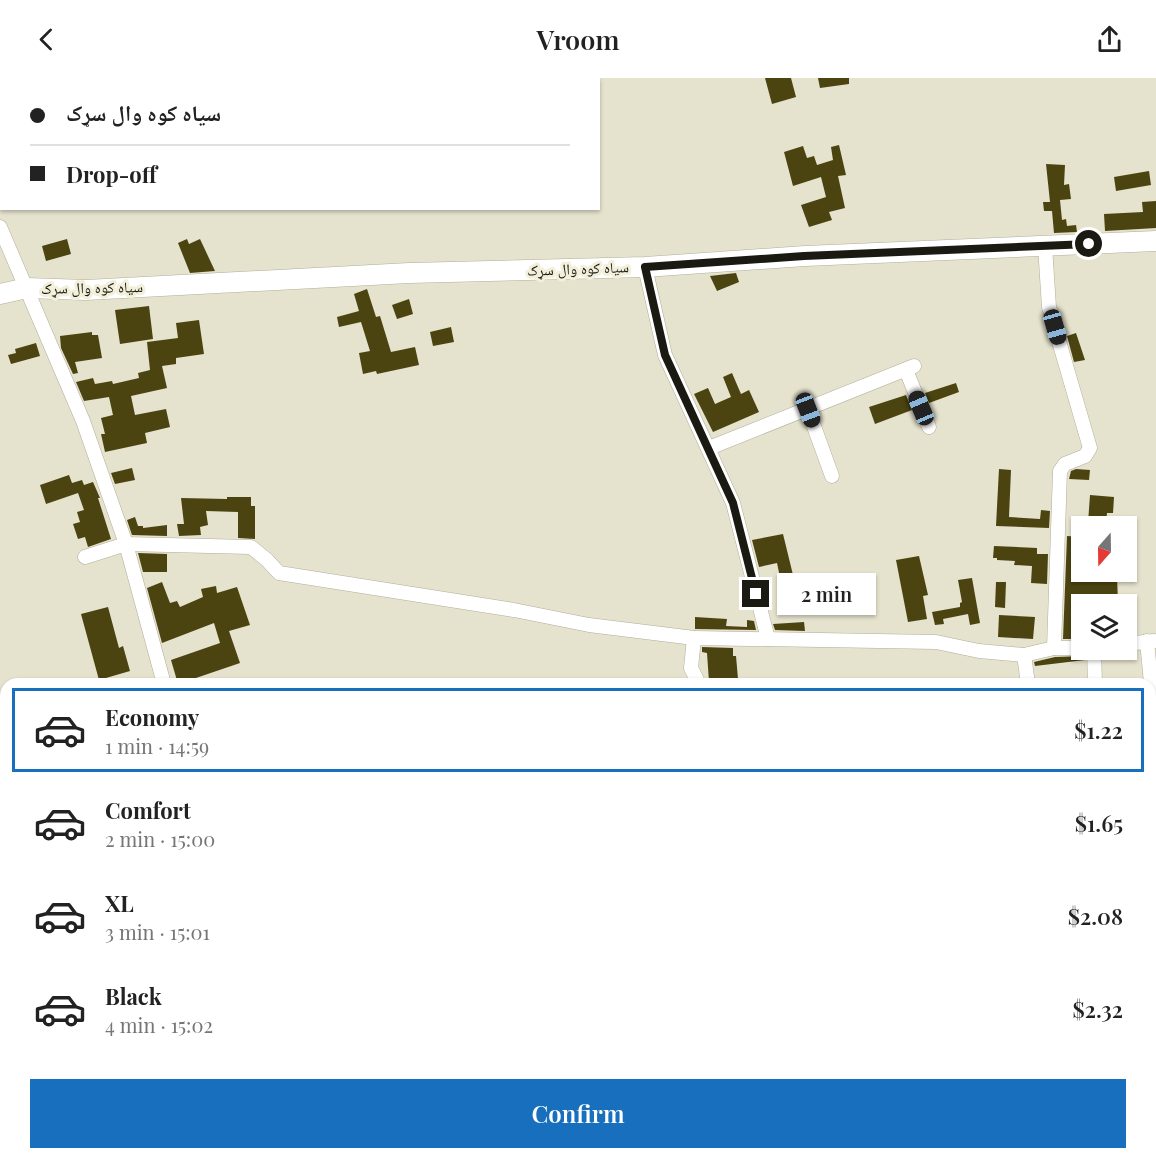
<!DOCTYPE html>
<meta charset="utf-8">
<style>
body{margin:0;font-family:"Playfair Display","Noto Naskh Arabic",serif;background:#f2f2f2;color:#222;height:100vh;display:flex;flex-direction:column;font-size:22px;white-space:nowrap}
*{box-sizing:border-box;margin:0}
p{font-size:20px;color:#767676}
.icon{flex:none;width:33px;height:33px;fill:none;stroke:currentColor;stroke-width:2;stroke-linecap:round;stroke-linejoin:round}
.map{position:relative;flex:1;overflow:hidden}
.side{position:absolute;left:0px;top:600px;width:1156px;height:482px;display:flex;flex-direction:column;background:#fff;border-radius:18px 18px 0 0;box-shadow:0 2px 4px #0004}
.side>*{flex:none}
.banner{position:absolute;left:0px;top:0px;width:600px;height:132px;box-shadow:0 2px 4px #0004;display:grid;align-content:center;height:132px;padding:0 30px;background:#fff}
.needle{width:39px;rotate:200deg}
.fabs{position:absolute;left:1071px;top:438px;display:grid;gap:12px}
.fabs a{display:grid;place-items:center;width:66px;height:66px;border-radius:0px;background:#fff;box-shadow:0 2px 4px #0004;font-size:30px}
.end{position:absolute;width:27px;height:27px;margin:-14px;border:8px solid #1a1912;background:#fff;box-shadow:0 0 0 3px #fff}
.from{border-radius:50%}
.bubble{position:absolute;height:42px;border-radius:0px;background:#fff;box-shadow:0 2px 4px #0004;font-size:20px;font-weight:600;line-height:42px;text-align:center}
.car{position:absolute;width:18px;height:36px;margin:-18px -9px;border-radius:8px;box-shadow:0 0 4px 2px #0007;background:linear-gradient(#222 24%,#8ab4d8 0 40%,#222 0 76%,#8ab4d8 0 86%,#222 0)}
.banner b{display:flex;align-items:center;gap:21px;height:57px;font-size:22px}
.banner b+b{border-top:2px solid #e0e0e0}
.banner i{width:15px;height:15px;background:#222}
ul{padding:10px 0 0;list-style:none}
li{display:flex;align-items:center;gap:18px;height:84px;margin:0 12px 9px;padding:0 18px;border:3px solid transparent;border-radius:0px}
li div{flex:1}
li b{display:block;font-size:22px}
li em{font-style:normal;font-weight:600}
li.selected{border-color:#186fbd}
li>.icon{width:54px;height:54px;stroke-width:1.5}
.primary-button{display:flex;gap:12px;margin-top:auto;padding:12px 30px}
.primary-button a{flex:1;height:69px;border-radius:0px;background:#186fbd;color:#fff;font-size:24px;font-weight:600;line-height:69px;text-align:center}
header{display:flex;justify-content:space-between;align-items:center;height:78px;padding:0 30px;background:#fff;font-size:27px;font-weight:600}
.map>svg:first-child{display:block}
</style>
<header><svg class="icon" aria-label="back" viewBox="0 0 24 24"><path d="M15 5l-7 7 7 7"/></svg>Vroom<svg class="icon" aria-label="share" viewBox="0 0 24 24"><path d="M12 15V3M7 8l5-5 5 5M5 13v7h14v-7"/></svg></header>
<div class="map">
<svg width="1156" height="1081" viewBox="0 0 1156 1081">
<rect width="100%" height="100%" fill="#e5e2cd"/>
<g fill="#4b4411">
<path d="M765,0H791L796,19L772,26Z"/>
<path d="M818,0H849V6L820,10Z"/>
<path d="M839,67L846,97L838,98L845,130L829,134L832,142L809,149L801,127L826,119L821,99L793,108L784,74L803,68L807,80L814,78L817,87L833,82L831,69Z"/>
<path d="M1046,86L1065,87L1064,107L1069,106L1071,121L1060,122L1062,142L1066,141L1067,148L1076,147L1077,154L1054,155L1052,133H1044L1043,124H1050Z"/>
<path d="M1149,93L1151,107L1116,113L1114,99Z"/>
<path d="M1156,123V150L1105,153L1104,136L1143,134L1142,124Z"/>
<path d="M67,161L71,176L46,183L42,168Z"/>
<path d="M187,161L189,166L200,161L215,193L190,195L178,165Z"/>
<path d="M736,195L739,204L717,213L710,198Z"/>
<path d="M367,211L376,239L380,238L391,274L415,269L419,287L377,296L376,293L363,296L359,275L370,273L361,244L339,249L337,239L359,233L354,216Z"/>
<path d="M409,221L413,236L397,241L392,227Z"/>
<path d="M149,228L153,261L120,266L115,232Z"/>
<path d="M199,242L204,276L176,280V286L162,288L167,310L131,318L135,337L166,331L170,349L145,355L147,365L105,374L101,356H105L101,340L113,337L109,319L84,323L76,304L93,300L95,306L112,303L113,306L139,300L138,295L150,292L147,264L178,260L176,245Z"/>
<path d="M451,249L454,264L433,268L430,254Z"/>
<path d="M92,254V257H98L102,280L75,284L78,295L73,296L61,270L60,258Z"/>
<path d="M1076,255L1085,282L1074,284L1067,258Z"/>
<path d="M36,265L40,278L11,286L8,277L16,275L15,271Z"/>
<path d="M732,295L741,316L749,312L759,334L713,354L694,316L708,310L715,326L731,319L723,299Z"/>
<path d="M956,305L959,314L929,325L925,315Z"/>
<path d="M906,317L912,332L875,346L869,329Z"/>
<path d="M132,390L135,402L115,406L111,395Z"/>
<path d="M999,391L1011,392L1009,439L1040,441L1041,432L1050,433L1049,450L996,448Z"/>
<path d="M1076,391L1090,392L1089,402L1069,401L1071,393Z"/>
<path d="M69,397L72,405L82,402L84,407L93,404L100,420H98L111,461L88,469L85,459L78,461L73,446L80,444L77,434L84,432L78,415L46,426L40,407Z"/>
<path d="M1090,417L1114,419L1113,435H1107L1106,447L1088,445Z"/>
<path d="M227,419H251V428H255V461L238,460V434L206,433L208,447L200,449L201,457L179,458L177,446H184L181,420L227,421Z"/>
<path d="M135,439L138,448H143V450L167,447V458L132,457L127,442Z"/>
<path d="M783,456L794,501L781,504L777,485L759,489L752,462Z"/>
<path d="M1067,458L1082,459V503L1108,504L1109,497H1117L1118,526H1082V561H1063Z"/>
<path d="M994,468L1037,470V476H1048L1047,506L1031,505L1032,488L1014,487L1015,483L997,482V480H993Z"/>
<path d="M138,475L167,476V494H143Z"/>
<path d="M919,478L928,517L923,518L927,541L908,544L896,482Z"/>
<path d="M972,500L980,545L970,547L968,536L943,541L944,546L935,547L932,534L960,529V525L962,524L958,502Z"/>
<path d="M162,504L170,525L177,523L180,529L203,519L201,511L216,508L217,515L237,509L250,547L229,553L240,585L193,601L194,606H178L171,582L220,565L214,545L162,565L147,510Z"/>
<path d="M996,504H1006L1005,530L995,529Z"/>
<path d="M108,529L119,570L123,568L130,593L99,602L81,536Z"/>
<path d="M999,537L1035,539L1033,561L998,559Z"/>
<path d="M695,539L727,541L726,548L747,549V542L754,543L756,552L695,551Z"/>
<path d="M804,544L805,553L775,552L773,546Z"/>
<path d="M702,569L733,570V578H736L738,601L709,604L707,575L702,574Z"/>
<path d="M1085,578V582L1035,588L1034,584L1055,579Z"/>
</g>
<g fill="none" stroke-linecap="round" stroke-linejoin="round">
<g stroke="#b1ae9a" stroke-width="15">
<g id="street">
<path d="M286,2L289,0"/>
<path d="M0,116H2"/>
<path d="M0,149L83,343L126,466L164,606"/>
<path d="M1045,168L1049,229L1090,370L1085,378L1065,386L1060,393L1054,570"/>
<path d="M645,189L665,277L733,425L768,561"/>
<path d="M906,292L929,349"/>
<path d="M808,332L832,398"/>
<path d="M709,370L914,288"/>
<path d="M85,479L126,466L251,469L267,482L279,495L514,532L589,547L694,560"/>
<path d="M1147,563L1156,657"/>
<path d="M1126,566L1154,563"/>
<path d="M1094,572L1095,606"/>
<path d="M1024,577L1028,606"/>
<path d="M699,606L691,590L694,560L936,564L979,573L1024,577L1054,570H1082"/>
<path d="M0,740L6,752"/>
<path d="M0,816L6,817"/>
<path d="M0,907L6,908"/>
<path d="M0,1002L6,1003"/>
<path d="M771,1080V1076"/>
<path d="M112,1081L119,1076"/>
</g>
</g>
<g stroke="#b1ae9a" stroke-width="21">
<path id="secondary" d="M0,216L27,210L86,212L409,195L645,189L805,178L1156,163"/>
</g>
<use href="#street" stroke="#fff" stroke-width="14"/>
<use href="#secondary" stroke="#fff" stroke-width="20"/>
</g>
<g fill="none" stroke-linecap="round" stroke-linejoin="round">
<path stroke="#1a1912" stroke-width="8" d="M756,516L733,425L665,277L645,189L804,178L1089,166"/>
</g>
<g text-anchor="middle" stroke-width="6" stroke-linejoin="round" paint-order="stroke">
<g font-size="15" fill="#1a1912" stroke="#f2efda">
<text transform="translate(578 191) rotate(-2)" y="5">سیاه کوه وال سړک</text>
<text transform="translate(92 210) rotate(-1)" y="5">سیاه کوه وال سړک</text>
</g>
</g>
</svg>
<div class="fabs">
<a><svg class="needle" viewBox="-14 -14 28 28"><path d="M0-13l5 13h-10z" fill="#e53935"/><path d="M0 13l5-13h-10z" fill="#767676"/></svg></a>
<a><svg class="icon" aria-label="layers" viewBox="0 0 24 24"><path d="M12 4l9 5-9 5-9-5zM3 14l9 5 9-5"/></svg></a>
</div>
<i class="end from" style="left:1089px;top:166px"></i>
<i class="end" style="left:756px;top:516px"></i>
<div class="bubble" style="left:777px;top:495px;width:99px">2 min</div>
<i class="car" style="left:1055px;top:249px;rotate:164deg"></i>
<i class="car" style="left:921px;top:330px;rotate:337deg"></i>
<i class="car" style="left:808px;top:332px;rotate:159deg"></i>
<div class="banner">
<b><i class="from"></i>سیاه کوه وال سړک</b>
<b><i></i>Drop-off</b>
</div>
<section class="side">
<ul>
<li class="selected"><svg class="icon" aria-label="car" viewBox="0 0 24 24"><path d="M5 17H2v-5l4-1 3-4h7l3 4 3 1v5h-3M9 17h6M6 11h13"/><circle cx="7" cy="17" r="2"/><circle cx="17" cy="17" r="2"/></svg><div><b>Economy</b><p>1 min · 14:59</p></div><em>$1.22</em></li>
<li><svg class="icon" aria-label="car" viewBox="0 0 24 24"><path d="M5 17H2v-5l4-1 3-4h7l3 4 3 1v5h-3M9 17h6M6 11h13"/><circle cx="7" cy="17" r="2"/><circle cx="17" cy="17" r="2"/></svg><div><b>Comfort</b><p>2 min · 15:00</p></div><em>$1.65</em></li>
<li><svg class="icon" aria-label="car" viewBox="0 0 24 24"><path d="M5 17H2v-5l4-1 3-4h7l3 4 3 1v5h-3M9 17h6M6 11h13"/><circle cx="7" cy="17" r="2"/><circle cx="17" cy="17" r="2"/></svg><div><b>XL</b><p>3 min · 15:01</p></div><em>$2.08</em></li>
<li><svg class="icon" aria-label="car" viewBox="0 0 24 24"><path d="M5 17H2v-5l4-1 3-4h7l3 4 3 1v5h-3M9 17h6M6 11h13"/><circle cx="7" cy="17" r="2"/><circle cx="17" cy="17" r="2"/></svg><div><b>Black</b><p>4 min · 15:02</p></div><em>$2.32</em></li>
</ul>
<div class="primary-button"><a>Confirm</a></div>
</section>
</div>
